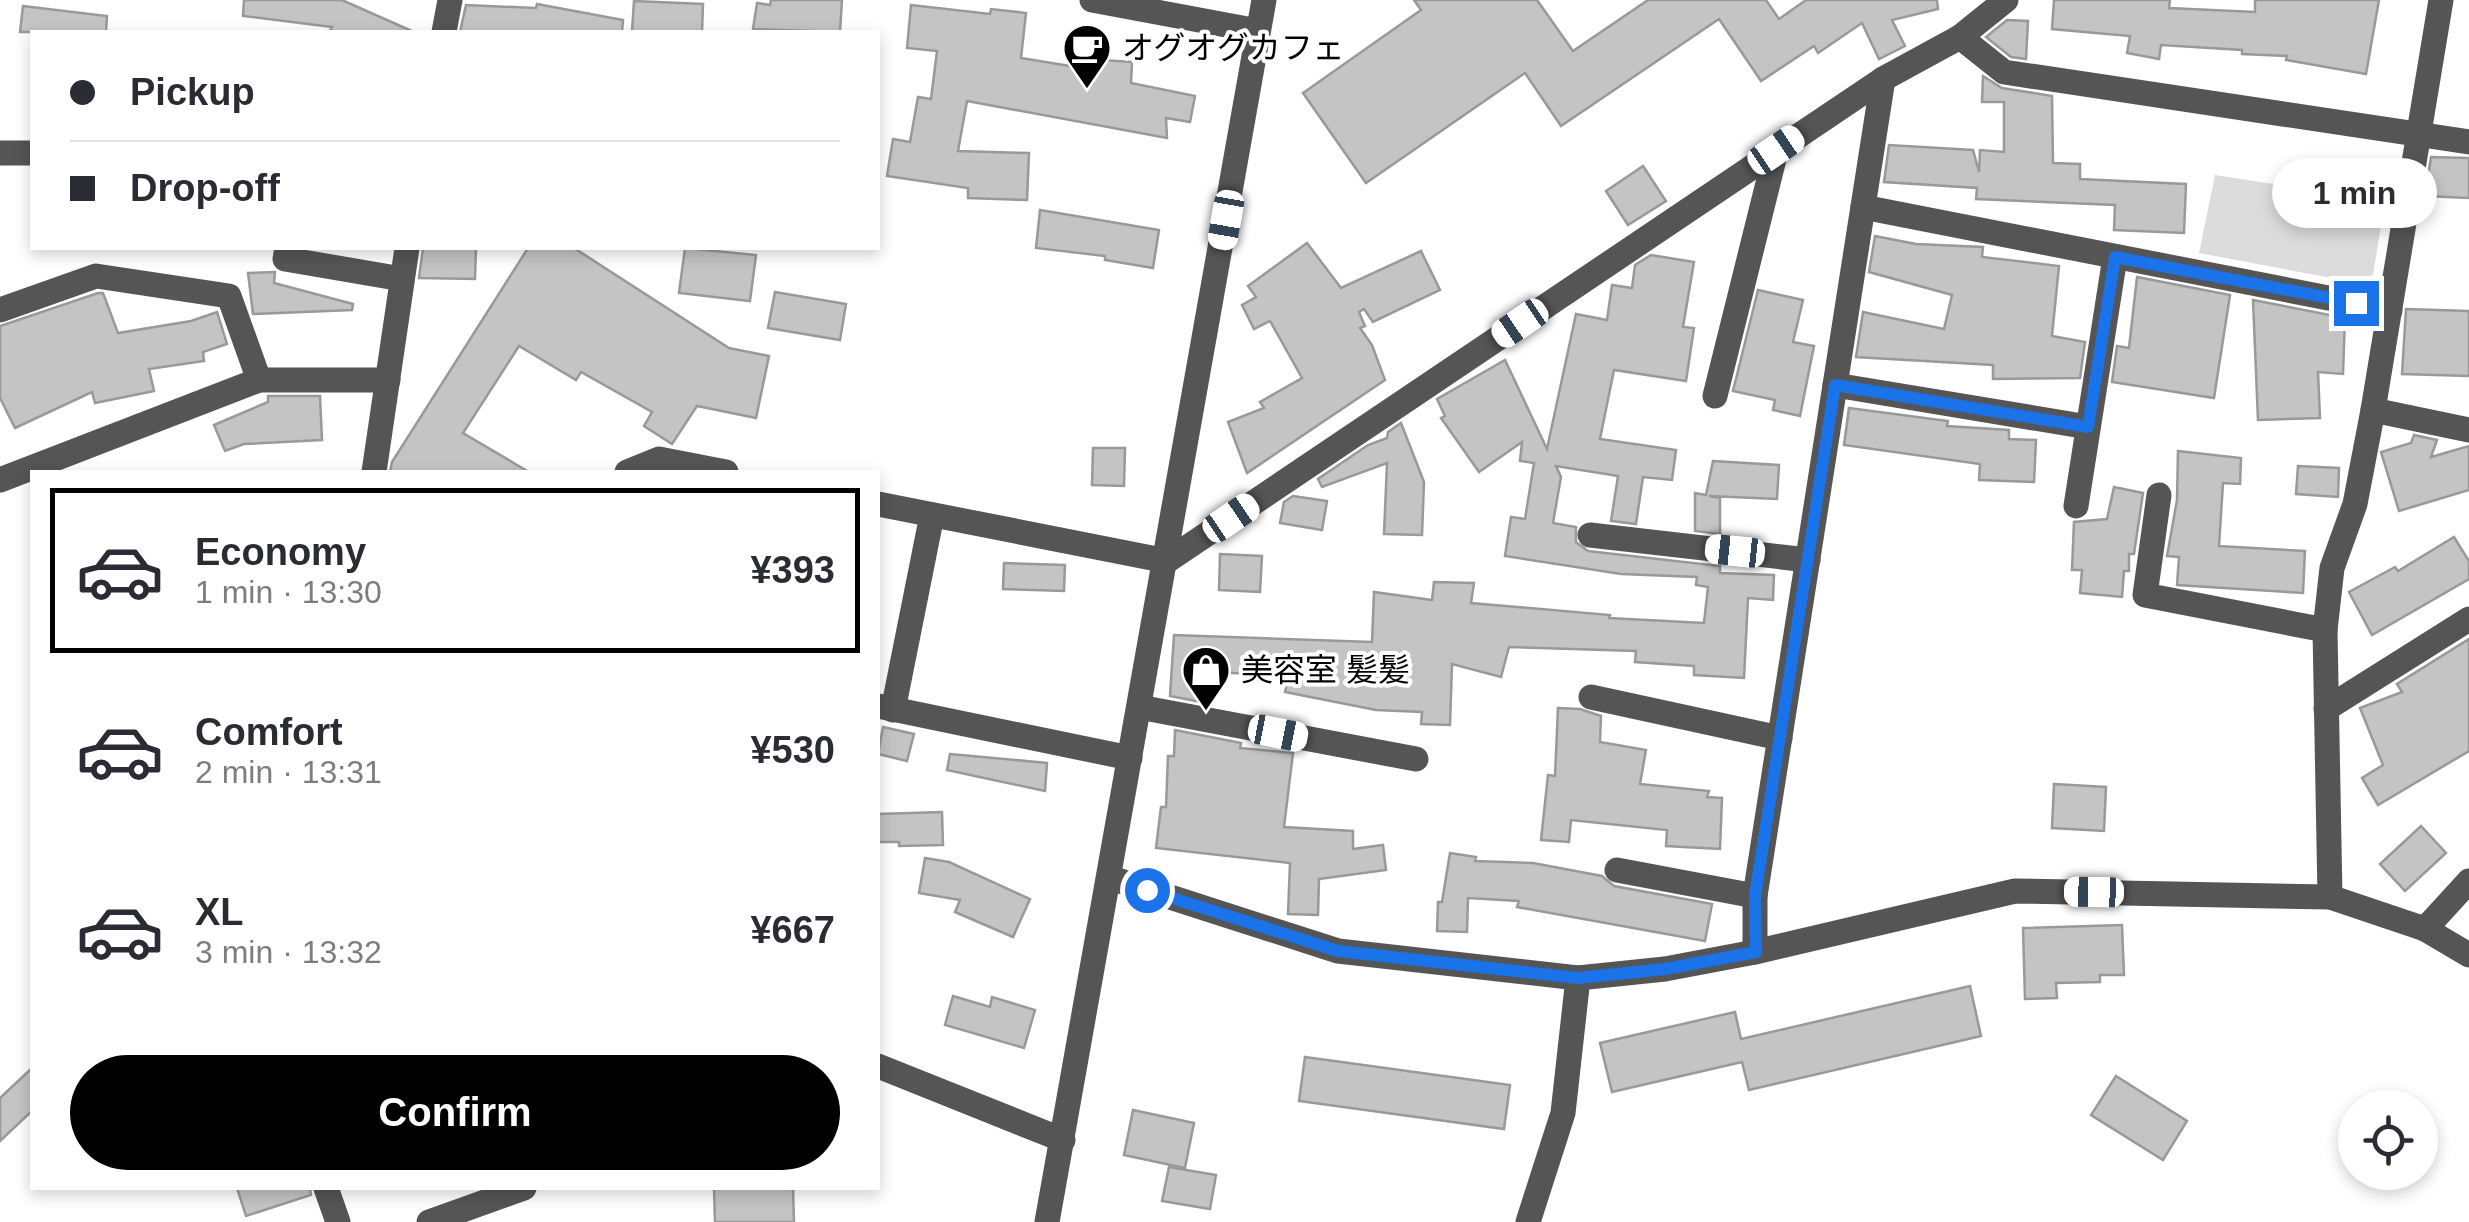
<!DOCTYPE html>
<meta charset="utf-8">
<style>
body{margin:0;font-family:Helvetica,"Noto Sans JP",sans-serif;background:#f2f2f3;color:#2b2b33;height:100vh;display:flex;flex-direction:column;font-size:38px;white-space:nowrap}
*{box-sizing:border-box;margin:0}
p{font-size:32px;color:#7c7c81}
.icon{flex:none;width:55px;height:55px;fill:none;stroke:currentColor;stroke-width:2;stroke-linecap:round;stroke-linejoin:round}
.map{position:relative;flex:1;overflow:hidden}
.details{position:absolute;left:30px;top:470px;width:850px;height:720px;display:flex;flex-direction:column;background:#fff;border-radius:0px;box-shadow:0 5px 15px #0003}
.details>*{flex:none}
.banner{position:absolute;left:30px;top:30px;width:850px;height:220px;border-radius:0px;box-shadow:0 5px 15px #0003;display:grid;align-content:center;height:220px;padding:0 40px;background:#fff}
.tools{position:absolute;left:2338px;top:1090px;display:grid;gap:20px}
.tools a{display:grid;place-items:center;width:100px;height:100px;border-radius:50%;background:#fff;box-shadow:0 5px 15px #0003;font-size:50px}
.end{position:absolute;width:45px;height:45px;margin:-22px;border:12px solid #1a73e8;background:#fff;box-shadow:0 0 0 5px #fff}
.from{border-radius:50%}
.bubble{position:absolute;height:70px;border-radius:35px;background:#fff;box-shadow:0 5px 15px #0003;font-size:32px;font-weight:700;line-height:70px;text-align:center}
.car{position:absolute;width:30px;height:60px;margin:-30px -15px;border-radius:12px;box-shadow:0 0 8px 2px #0007;background:linear-gradient(#fff 24%,#345 0 40%,#fff 0 76%,#345 0 86%,#fff 0)}
.banner b{display:flex;align-items:center;gap:35px;height:95px;font-size:38px}
.banner b+b{border-top:2px solid #e1e1e2}
.banner i{width:25px;height:25px;background:#2b2b33}
ul{padding:18px 0 0;list-style:none}
li{display:flex;align-items:center;gap:30px;height:165px;margin:0 20px 15px;padding:0 20px;border:5px solid transparent;border-radius:0px}
li div{flex:1}
li b{display:block;font-size:38px}
li em{font-style:normal;font-weight:700}
li.on{border-color:#000}
li>.icon{width:90px;height:90px;stroke-width:1.5}
.primary-button{display:flex;gap:20px;margin-top:auto;padding:20px 40px}
.primary-button a{flex:1;height:115px;border-radius:60px;background:#000;color:#fff;font-size:40px;font-weight:700;line-height:115px;text-align:center}
.map>svg:first-child{display:block}
</style>
<div class="map">
<svg width="2469" height="1222" viewBox="0 0 2469 1222">
<rect width="100%" height="100%" fill="#fff"/>
<path fill="#dcdcdc" d="M2215,175L2385,201L2373,275L2353,282L2199,253Z"/>
<g fill="#c4c4c4" stroke="#999" stroke-width="2.5">
<path d="M244,0H342L414,32H329L332,27L243,16Z"/>
<path d="M771,0H842L840,32L753,29L757,3L770,5Z"/>
<path d="M1414,0H1537L1573,51L1648,0H1766L1779,19L1806,0H1937L1938,9L1892,20L1905,46L1879,59L1862,23L1818,53L1814,46L1761,81L1719,19L1561,126L1525,73L1366,183L1303,93L1421,10Z"/>
<path d="M2054,0H2170L2169,8L2255,12V0H2379L2366,74L2286,60L2287,56L2242,54V50L2161,45L2159,59L2127,53L2130,36L2052,29Z"/>
<path d="M634,1L703,4L702,32H632Z"/>
<path d="M537,4L623,20L622,32H460L466,5L536,8Z"/>
<path d="M911,5L990,14L991,9L1026,13L1021,58L1070,66L1071,58L1132,62L1131,83L1195,96L1190,122L1166,118L1167,138L967,101L958,151L1029,153L1027,200L968,198V188L887,176L893,139L910,142L918,97L931,99L937,51L907,48Z"/>
<path d="M23,6L107,16L106,32H20Z"/>
<path d="M2007,20L2028,21L2026,59L2011,57L1986,37Z"/>
<path d="M1983,76L2002,88L2052,96L2053,163L2080,164V179L2186,184L2184,233L2114,230L2115,205L1976,199L1977,188L1884,182L1889,145L1973,150L1979,172L1980,150L2004,152V102H1982Z"/>
<path d="M2431,157L2469,158V198L2425,196Z"/>
<path d="M1643,166L1666,201L1628,225L1606,191Z"/>
<path d="M1040,210L1159,230L1153,268L1105,260V256L1036,248Z"/>
<path d="M1875,236L1916,244L1983,247L1982,257L2059,266L2052,336L2085,342L2080,378L1993,379V365L1856,357L1863,312L1944,329L1952,295L1869,272Z"/>
<path d="M1307,243L1341,288L1421,251L1440,290L1373,322L1364,309L1359,312L1365,326L1360,328L1372,345L1385,380L1247,473L1228,422L1264,408L1260,402L1302,378L1270,321L1254,329L1242,305L1256,297L1248,286Z"/>
<path d="M423,248H476L475,279L419,278Z"/>
<path d="M528,248H574L729,348L769,356L756,418L697,406L672,444L644,426L652,412L581,372L576,380L519,346L463,433L529,472H390L392,462Z"/>
<path d="M685,248L756,255L750,301L679,293Z"/>
<path d="M1651,255L1694,262L1683,327L1694,328L1686,381L1614,370L1600,439L1676,450L1672,480L1643,477L1636,524L1611,521L1618,476L1556,466L1561,477L1553,523L1576,527V542L1588,551L1720,566V573L1774,575L1773,600L1748,598L1744,678L1694,675V666L1635,662L1636,651L1509,647L1501,677L1452,664L1450,725L1421,724L1422,712L1376,710L1285,692L1289,675L1204,672L1201,702L1170,696L1174,635L1372,642L1374,592L1432,600L1434,582L1474,583L1471,603L1610,615L1609,618L1704,623L1708,587L1696,585L1697,577L1621,574L1505,556L1511,517L1525,519L1534,463L1520,461L1522,442L1479,472L1441,418L1445,416L1437,399L1505,360L1547,449L1576,314L1607,320L1612,285L1632,288L1635,265Z"/>
<path d="M275,272L274,283L353,304L352,310L253,314L248,273Z"/>
<path d="M2137,277L2230,295L2214,398L2112,382L2117,346L2129,348Z"/>
<path d="M1758,290L1803,300L1793,342L1814,346L1800,416L1773,410L1775,400L1733,391Z"/>
<path d="M775,292L846,304L840,340L768,328Z"/>
<path d="M98,293H103L118,333L191,321L217,312L227,344L203,352L204,361L149,369L154,391L95,403L92,392L15,428L0,398V326Z"/>
<path d="M2253,300L2345,318L2343,374L2318,372L2320,418L2258,420Z"/>
<path d="M2406,309L2469,311V376L2402,374Z"/>
<path d="M268,396H320L322,440L244,444L225,451L214,425L268,402Z"/>
<path d="M1849,408L1948,421L1947,426L2009,430V439L2036,440L2034,482L1979,480L1980,464L1844,445Z"/>
<path d="M1401,423L1424,482L1422,535L1384,534L1387,463L1322,487L1318,479L1368,445L1387,438L1388,432Z"/>
<path d="M2414,435L2437,440L2431,457L2469,446V490L2399,511L2381,452L2411,443Z"/>
<path d="M1093,448H1125L1124,486L1092,485Z"/>
<path d="M2178,451L2241,458L2240,484L2223,483L2219,546L2305,551L2303,593L2177,585L2179,557L2167,556L2177,500Z"/>
<path d="M1713,461L1779,465L1777,499L1709,496L1720,498V534L1695,531V493L1706,495Z"/>
<path d="M2298,466L2339,468L2338,497L2296,494Z"/>
<path d="M2114,487L2143,493L2134,554H2129V571H2124L2122,597L2080,593L2082,570H2072L2074,522L2107,519Z"/>
<path d="M1293,496L1327,501L1322,530L1280,523L1284,502Z"/>
<path d="M2454,537L2469,561V579L2372,635L2349,592L2395,567L2398,571Z"/>
<path d="M1220,554L1262,556L1260,592L1219,590Z"/>
<path d="M1004,563L1065,565L1064,591L1003,589Z"/>
<path d="M2469,639V751L2378,805L2362,778L2383,765L2360,708L2402,692L2397,684Z"/>
<path d="M1558,708L1580,709L1601,716L1600,742L1646,750L1640,784L1709,791L1707,797L1722,798L1720,849L1666,846L1667,830L1571,820L1569,842L1541,840L1548,775L1555,776Z"/>
<path d="M883,727L914,734L907,761L878,754Z"/>
<path d="M1175,730L1241,743L1240,748L1293,753L1284,827L1353,831V849L1383,845L1386,870L1319,879L1318,915L1288,914L1290,863L1156,848L1161,807H1166L1168,756H1174Z"/>
<path d="M950,754L1047,763L1045,791L947,770Z"/>
<path d="M2054,784L2106,787L2104,831L2052,828Z"/>
<path d="M942,812L943,845L899,846V842H878V814Z"/>
<path d="M2421,826L2446,853L2405,891L2380,864Z"/>
<path d="M1450,853L1476,857L1475,861L1533,863L1602,876L1614,886L1712,904L1705,941L1517,907L1519,901L1468,898L1467,932L1437,931L1438,902H1442Z"/>
<path d="M925,858L949,862L1030,899L1013,937L955,912L960,900L919,893Z"/>
<path d="M2122,925L2124,975H2100V982L2056,983L2057,998L2025,999L2023,928Z"/>
<path d="M1970,986L1981,1036L1749,1090L1742,1062L1612,1092L1600,1043L1735,1012L1741,1039Z"/>
<path d="M953,996L990,1007L992,997L1035,1010L1024,1048L945,1025Z"/>
<path d="M1305,1057L1510,1085L1504,1129L1299,1101Z"/>
<path d="M32,1068V1111L0,1141V1098Z"/>
<path d="M2116,1076L2187,1121L2163,1160L2091,1115Z"/>
<path d="M1133,1110L1194,1123L1185,1168L1124,1155Z"/>
<path d="M1169,1167L1216,1175L1210,1209L1162,1201Z"/>
<path d="M237,1188H310L311,1195L246,1216Z"/>
<path d="M714,1188H793L794,1222H715Z"/>
</g>
<g fill="none" stroke-linecap="round" stroke-linejoin="round">
<g stroke="#555" stroke-width="25">
<path d="M1092,0L1258,31"/>
<path d="M444,32L450,0"/>
<path d="M1960,37L2004,72L2469,142"/>
<path d="M0,153H32"/>
<path d="M1863,207L2390,310"/>
<path d="M287,248L285,259L402,279"/>
<path d="M0,310L96,276L229,296L259,380"/>
<path d="M1835,385L2088,427"/>
<path d="M1715,396L1776,151"/>
<path d="M2373,410L2469,430"/>
<path d="M374,472L407,248"/>
<path d="M627,472L659,459L726,472"/>
<path d="M0,480L259,380H388"/>
<path d="M2159,495L2145,595L2325,630"/>
<path d="M878,504L1167,561L1883,79L1960,37L2006,0"/>
<path d="M2076,506L2115,257"/>
<path d="M1590,535L1808,560"/>
<path d="M1591,697L1780,738"/>
<path d="M878,706L1130,758"/>
<path d="M1139,707L1416,759"/>
<path d="M2326,709L2469,619"/>
<path d="M893,710L932,515"/>
<path d="M1617,870L1755,896"/>
<path d="M1111,878L1338,951L1578,978L1665,969L1755,952L2015,891L2330,897L2425,929L2469,955"/>
<path d="M2330,897L2325,630L2332,568L2355,504L2373,410L2441,0"/>
<path d="M2425,929L2469,881"/>
<path d="M1755,952V896L1883,79"/>
<path d="M878,1066L1063,1140"/>
<path d="M326,1188L338,1222"/>
<path d="M429,1222L524,1188"/>
<path d="M1047,1222L1264,0"/>
<path d="M1528,1222L1563,1113L1578,978"/>
</g>
</g>
<g fill="none" stroke-linecap="round" stroke-linejoin="round">
<path stroke="#1a73e8" stroke-width="12" d="M1147,890L1338,951L1578,978L1665,969L1756,952L1755,896L1835,385L2088,427L2115,257L2356,303"/>
</g>
<defs>
<g id="cafe-pin" transform="scale(2.5)"><path d="M0 17L-7.5 6A9.5 9.5 0 1 1 7.5 6Z" fill="#000" stroke="#fff"/><path d="M-5.5-4.5H6V0H3Q3 3.5 0 3.5H-2.5Q-5.5 3.5-5.5 0ZM3-3.2v2h1.7v-2ZM-6 4.5H4V6H-6Z" fill="#fff"/></g>
<g id="shop-pin" transform="scale(2.5)"><path d="M0 17L-7.5 6A9.5 9.5 0 1 1 7.5 6Z" fill="#000" stroke="#fff"/><path d="M-5-2.5h2.3a2.7 3.5 0 0 1 5.4 0H5L5.5 6h-11ZM-1.5-2.5h3a1.5 2.3 0 0 0-3 0Z" fill="#fff"/></g>
</defs>
<g fill-rule="evenodd">
<use href="#cafe-pin" x="1087" y="48"/>
<use href="#shop-pin" x="1206" y="670"/>
</g>
<g text-anchor="middle" stroke-width="8" stroke-linejoin="round" paint-order="stroke">
<g font-size="32" fill="#000" stroke="#fff" text-anchor="start">
<text x="1122" y="59">オグオグカフェ</text>
<text x="1241" y="681">美容室 髪髪</text>
</g>
</g>
</svg>
<div class="tools">
<a><svg class="icon" aria-label="locate" viewBox="0 0 24 24"><circle cx="12" cy="12" r="6"/><path d="M12 2v4M12 18v4M2 12h4M18 12h4"/></svg></a>
</div>
<i class="end from" style="left:1147px;top:890px"></i>
<i class="end" style="left:2356px;top:303px"></i>
<div class="bubble" style="left:2272px;top:158px;width:165px">1 min</div>
<i class="car" style="left:1776px;top:150px;rotate:56deg"></i>
<i class="car" style="left:1226px;top:220px;rotate:190deg"></i>
<i class="car" style="left:1520px;top:323px;rotate:236deg"></i>
<i class="car" style="left:1231px;top:518px;rotate:56deg"></i>
<i class="car" style="left:1735px;top:551px;rotate:276deg"></i>
<i class="car" style="left:1278px;top:733px;rotate:101deg"></i>
<i class="car" style="left:2094px;top:892px;rotate:271deg"></i>
<div class="banner">
<b><i class="from"></i>Pickup</b>
<b><i></i>Drop-off</b>
</div>
<section class="details">
<ul>
<li class="on"><svg class="icon" aria-label="car" viewBox="0 0 24 24"><path d="M5 17H2v-5l4-1 3-4h7l3 4 3 1v5h-3M9 17h6M6 11h13"/><circle cx="7" cy="17" r="2"/><circle cx="17" cy="17" r="2"/></svg><div><b>Economy</b><p>1 min · 13:30</p></div><em>¥393</em></li>
<li><svg class="icon" aria-label="car" viewBox="0 0 24 24"><path d="M5 17H2v-5l4-1 3-4h7l3 4 3 1v5h-3M9 17h6M6 11h13"/><circle cx="7" cy="17" r="2"/><circle cx="17" cy="17" r="2"/></svg><div><b>Comfort</b><p>2 min · 13:31</p></div><em>¥530</em></li>
<li><svg class="icon" aria-label="car" viewBox="0 0 24 24"><path d="M5 17H2v-5l4-1 3-4h7l3 4 3 1v5h-3M9 17h6M6 11h13"/><circle cx="7" cy="17" r="2"/><circle cx="17" cy="17" r="2"/></svg><div><b>XL</b><p>3 min · 13:32</p></div><em>¥667</em></li>
</ul>
<div class="primary-button"><a>Confirm</a></div>
</section>
</div>
